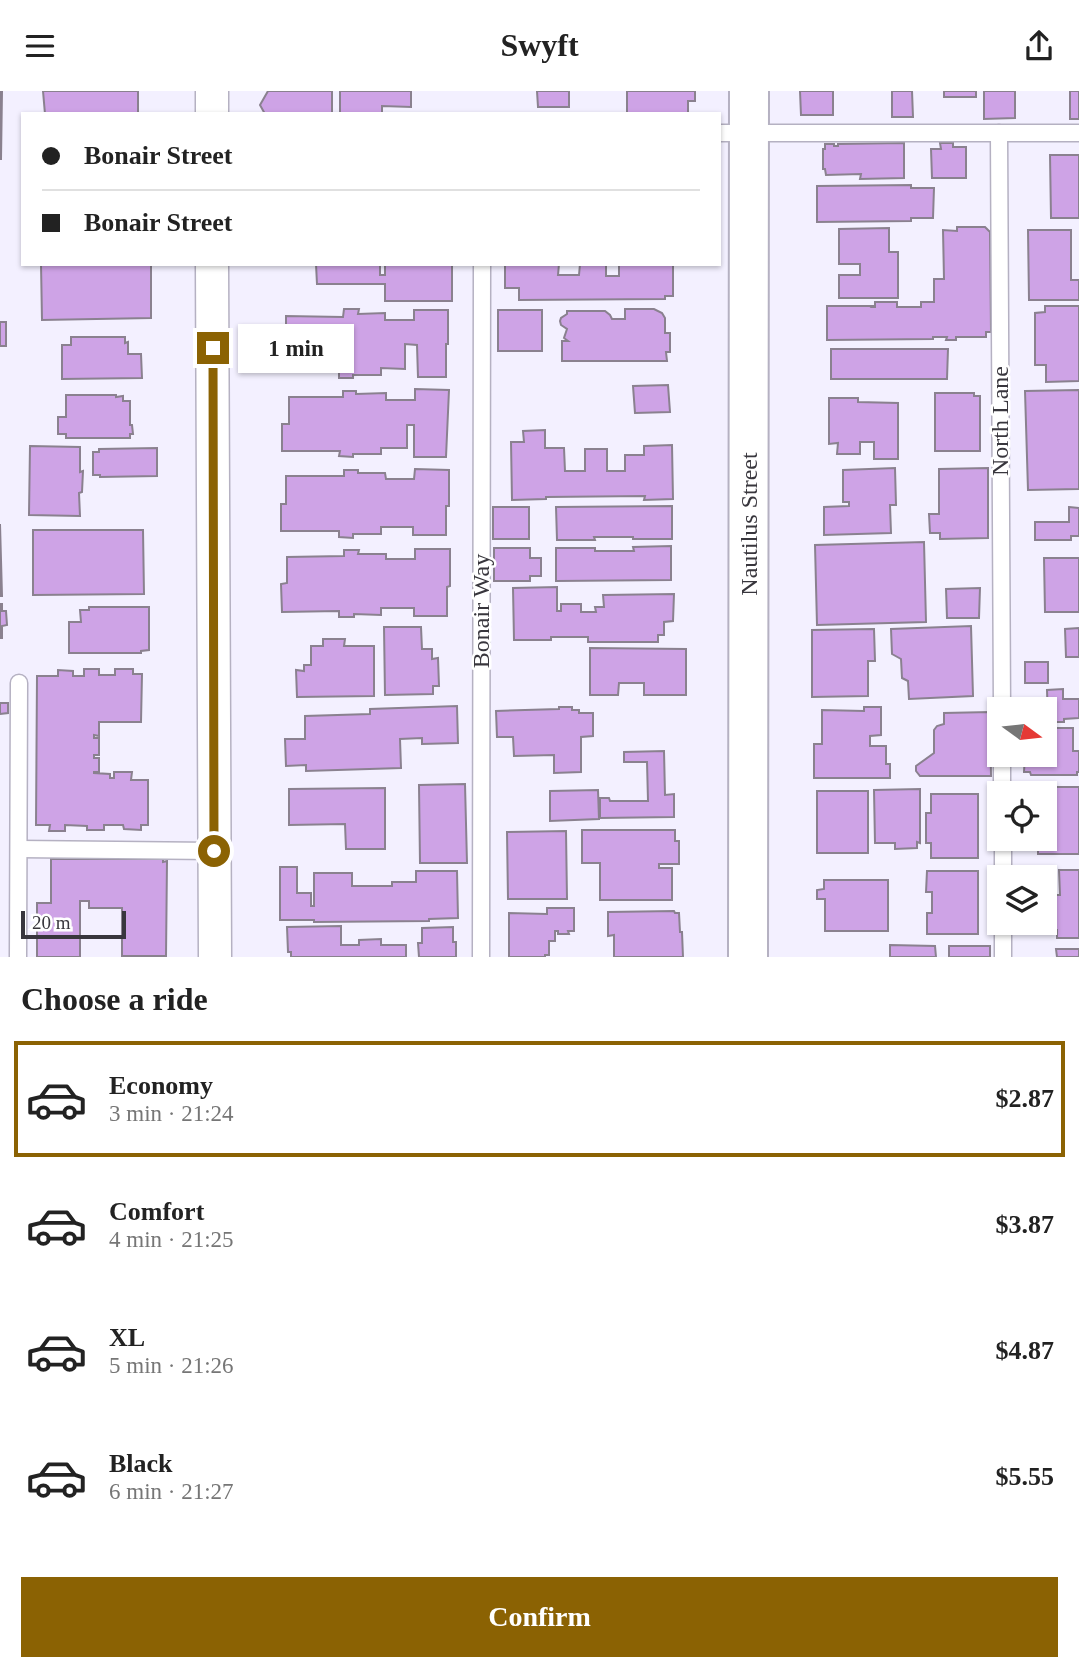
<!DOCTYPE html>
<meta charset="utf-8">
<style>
body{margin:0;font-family:"Times New Roman",serif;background:#f6f6f6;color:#222;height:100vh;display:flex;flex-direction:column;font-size:26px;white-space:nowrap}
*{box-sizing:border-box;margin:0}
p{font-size:23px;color:#767676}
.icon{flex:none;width:38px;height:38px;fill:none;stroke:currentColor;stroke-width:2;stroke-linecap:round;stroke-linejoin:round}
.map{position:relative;height:866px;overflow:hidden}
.panel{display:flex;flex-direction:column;background:#fff;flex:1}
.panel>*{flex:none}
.banner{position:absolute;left:21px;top:21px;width:700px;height:154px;border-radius:0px;box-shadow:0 2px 5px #0004;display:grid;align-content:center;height:154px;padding:0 21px;background:#fff}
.needle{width:46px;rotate:105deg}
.tools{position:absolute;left:987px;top:606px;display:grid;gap:14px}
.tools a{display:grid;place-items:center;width:70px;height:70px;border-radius:0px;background:#fff;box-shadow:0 2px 5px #0004;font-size:35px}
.scale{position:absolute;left:21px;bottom:18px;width:105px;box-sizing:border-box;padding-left:7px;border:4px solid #38363d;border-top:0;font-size:19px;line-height:24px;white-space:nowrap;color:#38363d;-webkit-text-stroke:5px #fff;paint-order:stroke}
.end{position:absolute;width:32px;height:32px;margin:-16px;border:9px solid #8b6203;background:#fff;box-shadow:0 0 0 4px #fff}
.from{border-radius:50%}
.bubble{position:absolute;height:49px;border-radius:0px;background:#fff;box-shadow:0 2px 5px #0004;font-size:23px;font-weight:600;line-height:49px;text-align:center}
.banner b{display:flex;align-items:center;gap:24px;height:66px;font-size:26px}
.banner b+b{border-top:2px solid #e0e0e0}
.banner i{width:18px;height:18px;background:#222}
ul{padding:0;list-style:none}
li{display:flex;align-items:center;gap:21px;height:116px;margin:0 14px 10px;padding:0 7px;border:4px solid transparent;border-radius:0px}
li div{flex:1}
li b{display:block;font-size:26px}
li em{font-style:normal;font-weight:600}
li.active{border-color:#8b6203}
li>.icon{width:63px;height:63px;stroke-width:1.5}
h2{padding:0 21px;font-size:32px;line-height:84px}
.primary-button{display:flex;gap:14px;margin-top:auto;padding:14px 21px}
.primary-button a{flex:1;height:80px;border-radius:0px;background:#8b6203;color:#fff;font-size:28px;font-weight:600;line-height:80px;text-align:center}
header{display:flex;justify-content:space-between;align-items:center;height:91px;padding:0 21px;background:#fff;font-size:32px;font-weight:600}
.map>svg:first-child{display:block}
</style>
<header><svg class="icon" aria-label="menu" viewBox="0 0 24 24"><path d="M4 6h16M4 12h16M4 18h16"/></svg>Swyft<svg class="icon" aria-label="share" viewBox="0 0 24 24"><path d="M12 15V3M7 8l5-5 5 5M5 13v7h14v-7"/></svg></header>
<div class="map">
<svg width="1079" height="866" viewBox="0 0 1079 866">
<rect width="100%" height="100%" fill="#f3f0ff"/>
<g fill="#cea3e6" stroke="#8a818f" stroke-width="2">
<path d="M0,0H2L1,68H0Z"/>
<path d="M43,0H138V23H45Z"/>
<path d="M268,0H332V23H265L260,14Z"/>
<path d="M340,0H411V16L382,15V23H340Z"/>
<path d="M537,0H569V16H538Z"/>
<path d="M627,0H695V10H688V23H627Z"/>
<path d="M800,0H833V24H801Z"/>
<path d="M892,0H912L913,26H892Z"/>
<rect x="944" y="0" width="32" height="6"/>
<path d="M984,0H1015V27L984,28Z"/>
<rect x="1070" y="0" width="9" height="28"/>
<path d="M904,52V87L860,88L861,83L826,84L825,78H823V58H825V53H834V55H838V53Z"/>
<path d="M940,52H953V56H966V87H932L931,58H941Z"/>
<path d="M1050,64H1079V127H1051Z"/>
<path d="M911,94V97H934L933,127H911V130L817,131V95Z"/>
<path d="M957,136H985L990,141L991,241H986V246H956V249H946L947,246H933V248L827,249V215H873L872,216H875V211H897V216H921V211H934V188H944L943,139L957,140Z"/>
<path d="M889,137V161H898V207H839V184H860V173H839V138Z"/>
<path d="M1028,139H1071V189H1079V209H1029Z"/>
<path d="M41,173H151V227L42,229Z"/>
<path d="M316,173H380V184H385V174L452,173V210H385V193H317Z"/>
<path d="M505,173H559L558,184H579L580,173H606V185H619V173H673V205H665V208L519,209V197H505Z"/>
<path d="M1045,215H1079V290L1046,291V274H1035V222L1045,221Z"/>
<path d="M344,218H359L358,223L385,222V229H414V219H448V253H446V286H418L417,254L405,253V278L381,277V284H353V287H339V281H281V252H286V225L343,226Z"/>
<path d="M625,218H654L662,222L665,227V242H670V261H666L667,270H562V250H568L564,247L567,238L561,234L560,230L561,227L567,223V220H605L610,224L612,228H625Z"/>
<rect x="498" y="219" width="44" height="41"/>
<rect x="0" y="231" width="6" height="24"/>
<path d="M71,246H125V252L128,251V263H141L142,287L62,288V254H71Z"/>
<path d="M831,258H948L947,288H831Z"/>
<path d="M668,294L670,321L635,322L633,295Z"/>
<path d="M415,298L449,299L446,366H414V334H407V357H381V363H353V366L339,365L340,360H282V333H289V306H343V300H356V303L386,302V309H415Z"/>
<path d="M1079,299V398L1028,399L1025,300Z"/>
<path d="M935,302H974V305H980V360H935Z"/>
<path d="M66,304H116V306L123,305V310H130V334H132L133,343H130V347H66V343H58V326H66Z"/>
<path d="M829,307H858V311L898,312V368H874V351H860V363H837L838,352L829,353Z"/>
<path d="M545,339V357H564L565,380H585V358H607V380H625V364H644V355L672,354L673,408L644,409L645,405L546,406V408L512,409L511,351H524L523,340Z"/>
<path d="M30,355L80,356V381L83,380L82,401L79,402L80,425L29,424Z"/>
<path d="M157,357V385L100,386V384H93V361H99V358Z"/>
<path d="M895,377L896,414H890L891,442L824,444V416L849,415V411H843V379Z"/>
<path d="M988,377V447L940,448V442H930L929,423H939V378Z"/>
<path d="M415,378L449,379V415H446V444H413V436H381V443H353V447L339,446V440H281V413H286V385H344V379H358V382H385L386,388H414Z"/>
<path d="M672,415V448H633V446H594L595,449H557L556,416Z"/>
<rect x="493" y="416" width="36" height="32"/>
<path d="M1069,416L1079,417V445H1071V449H1035V431H1069Z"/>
<path d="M0,433L2,505H0Z"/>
<path d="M33,439H143L144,503L33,504Z"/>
<path d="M924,451L926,531L817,534L815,454Z"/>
<path d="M671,455V489L556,490V457H595V460H634L633,456Z"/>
<path d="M494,457H530V467H541V485H530V490H494Z"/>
<path d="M415,458H450V495L447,496V525H414V517H381V524L354,523V526H339V520L282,521L281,493L287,492V466L344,465V459H359L358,463H386V468H415Z"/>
<path d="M1044,467H1079V521H1045Z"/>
<path d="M557,496V520H561V513H581V521H596L595,516H604L603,504L674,503L673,530L664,531V544H658V551H588V546H551V549H514L513,497Z"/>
<path d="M980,497L979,527H947L946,498Z"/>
<path d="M0,513H2V520H6L7,534L2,535V547H0Z"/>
<path d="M89,516H149V559L141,560V562H69V531H81L80,519H89Z"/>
<path d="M971,535L973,605L909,608L908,590L902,587L901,568L892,563L891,538Z"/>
<path d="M384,536H421L422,558H432V568L438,567L439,595H433V603L385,604Z"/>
<path d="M1079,537V566H1066L1065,538Z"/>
<path d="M874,538L875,570H868V605L812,606V539Z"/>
<path d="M323,548H345L344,555H374V605L297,606L296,579L304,580V574H311V555H323Z"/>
<path d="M590,557L686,558V604H644V592H619L618,604H590Z"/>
<rect x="1025" y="571" width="23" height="21"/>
<path d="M84,578H99V584H115V578H133V583H142L141,631H99V645L94,644V647H99V664H94V667H99V681H94V682L110,683V687H114V681H132L131,689H148V734H141V739L124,738L123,734H104V739H87V735L65,734V740H49L50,734H36L37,585H58V579L73,580V585H84Z"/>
<path d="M1063,598V608H1079V627L1064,628V631H1048L1047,599Z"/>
<path d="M0,612H8V622L0,623Z"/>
<path d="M457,615L458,652L422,653V647L400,648L401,677L306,680V674L286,675L285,648H305V625L370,623V618Z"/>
<path d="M559,616H572V619H579V622H593V645L581,646V681L554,682V664L514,665L513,646H497L496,620L559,618Z"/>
<path d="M864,616H881V644L870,645V655H886V673H890V687H814V653H822V619L864,620Z"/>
<path d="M990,621L991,685H920L916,680V675L934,662V639L937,635L944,633V622Z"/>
<path d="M1045,637H1073V660H1079V681H1077V684H1031L1030,681H1024L1025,663H1045Z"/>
<path d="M664,660L665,704L674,703V726L600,727V707H609L610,710H648L647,671H624V661Z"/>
<path d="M465,693L467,772H420L419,694Z"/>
<path d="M1040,696H1079V763H1038V747H1045V702H1040Z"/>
<path d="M385,697V758H346L345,733L289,734V698Z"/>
<path d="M920,698V752L917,751V757L895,758V752H875L874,699Z"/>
<path d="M598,699L599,728L550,730V700Z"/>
<rect x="817" y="700" width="51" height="62"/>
<path d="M931,703H978V767H931V752H926V722H931Z"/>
<path d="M582,739H675V750H679V773H659V777H672V809H600V772H582Z"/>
<path d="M566,740L567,808H508L507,741Z"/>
<path d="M51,768H163V771L167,770L166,865H122V817H89V810H80V866H37V812H51Z"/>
<path d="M280,776H297V802H311V815H314V782H352V795H392V791H416V780H457L458,827L429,828V830L314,831V829H280Z"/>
<path d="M1059,779H1079V847H1057V839L1028,840L1027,831H1045V804H1060Z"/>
<path d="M927,780H978V843H927V822H932V801H926Z"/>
<path d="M824,789H888V840H825V808H817V799L824,798Z"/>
<path d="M547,817H574V840H568L569,843H558V840H555V850H549V864H545V866H509V822L547,823Z"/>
<path d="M674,820L675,822H679L680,841H682L683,866H614V844L608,845V821Z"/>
<path d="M341,835V854H359V849L381,848V854H406V866H291V861H288L287,836Z"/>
<path d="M453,836V851H456V866H419L418,852H422V837Z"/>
<path d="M890,854L935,855L936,866H890Z"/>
<rect x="949" y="855" width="41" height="11"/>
<path d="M1056,858H1079V866H1057Z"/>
</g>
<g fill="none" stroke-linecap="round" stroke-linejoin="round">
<g stroke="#b5b1c2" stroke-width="19">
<g id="lane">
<path d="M719,42H1079"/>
<path d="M999,42L1002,618"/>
<path d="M1002,663V702"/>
<path d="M1003,747V786"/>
<path d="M19,758L214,760"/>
<path d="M1003,831V866"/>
<path d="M18,866L19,592"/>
<path d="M481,866L482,173"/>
</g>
</g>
<g stroke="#b5b1c2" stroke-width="35">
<g id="street">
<path d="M212,0V23"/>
<path d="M212,173L215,866"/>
</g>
</g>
<g stroke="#b5b1c2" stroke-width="42">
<path id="secondary" d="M748,866L749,0"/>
</g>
<use href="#lane" stroke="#fff" stroke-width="16"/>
<use href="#street" stroke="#fff" stroke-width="32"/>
<use href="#secondary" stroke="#fff" stroke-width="38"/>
</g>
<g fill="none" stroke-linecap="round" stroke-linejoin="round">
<path stroke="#8b6203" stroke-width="9" d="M213,257L214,760"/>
</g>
<g text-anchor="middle" stroke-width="5" stroke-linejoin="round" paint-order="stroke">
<g font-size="24" fill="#38363d" stroke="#fff">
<text transform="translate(1000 330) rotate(-90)" y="8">North Lane</text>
<text transform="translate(749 433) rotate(-90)" y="8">Nautilus Street</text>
<text transform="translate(481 520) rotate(-90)" y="8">Bonair Way</text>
</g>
</g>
</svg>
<div class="tools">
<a><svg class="needle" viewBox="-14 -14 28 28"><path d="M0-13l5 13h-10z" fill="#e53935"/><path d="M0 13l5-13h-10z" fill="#767676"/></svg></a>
<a><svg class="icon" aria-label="locate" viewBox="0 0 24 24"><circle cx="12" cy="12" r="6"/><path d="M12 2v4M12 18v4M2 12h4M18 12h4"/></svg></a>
<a><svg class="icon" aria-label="layers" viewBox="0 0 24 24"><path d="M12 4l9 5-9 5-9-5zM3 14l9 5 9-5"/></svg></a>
</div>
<div class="scale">20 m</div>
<i class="end from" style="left:214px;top:760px"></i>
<i class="end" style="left:213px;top:257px"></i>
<div class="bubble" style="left:238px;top:233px;width:116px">1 min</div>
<div class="banner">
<b><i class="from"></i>Bonair Street</b>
<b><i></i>Bonair Street</b>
</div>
</div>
<section class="panel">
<h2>Choose a ride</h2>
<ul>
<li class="active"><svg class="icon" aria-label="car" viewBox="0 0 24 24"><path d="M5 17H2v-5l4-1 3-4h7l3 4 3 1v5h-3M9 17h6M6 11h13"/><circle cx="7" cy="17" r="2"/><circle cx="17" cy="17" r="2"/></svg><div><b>Economy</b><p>3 min · 21:24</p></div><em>$2.87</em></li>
<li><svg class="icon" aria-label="car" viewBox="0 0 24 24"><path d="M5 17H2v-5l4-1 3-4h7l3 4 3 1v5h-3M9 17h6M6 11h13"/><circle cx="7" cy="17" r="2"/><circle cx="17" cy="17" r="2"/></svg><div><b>Comfort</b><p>4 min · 21:25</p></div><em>$3.87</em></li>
<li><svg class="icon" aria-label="car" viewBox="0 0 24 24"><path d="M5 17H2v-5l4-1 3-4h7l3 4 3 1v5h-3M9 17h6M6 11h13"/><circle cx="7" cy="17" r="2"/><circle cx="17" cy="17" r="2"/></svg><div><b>XL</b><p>5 min · 21:26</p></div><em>$4.87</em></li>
<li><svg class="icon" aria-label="car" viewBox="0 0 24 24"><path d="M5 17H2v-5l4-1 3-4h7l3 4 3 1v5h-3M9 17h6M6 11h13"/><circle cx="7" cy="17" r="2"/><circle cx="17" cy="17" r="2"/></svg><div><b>Black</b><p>6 min · 21:27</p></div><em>$5.55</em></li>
</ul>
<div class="primary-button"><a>Confirm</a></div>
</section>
